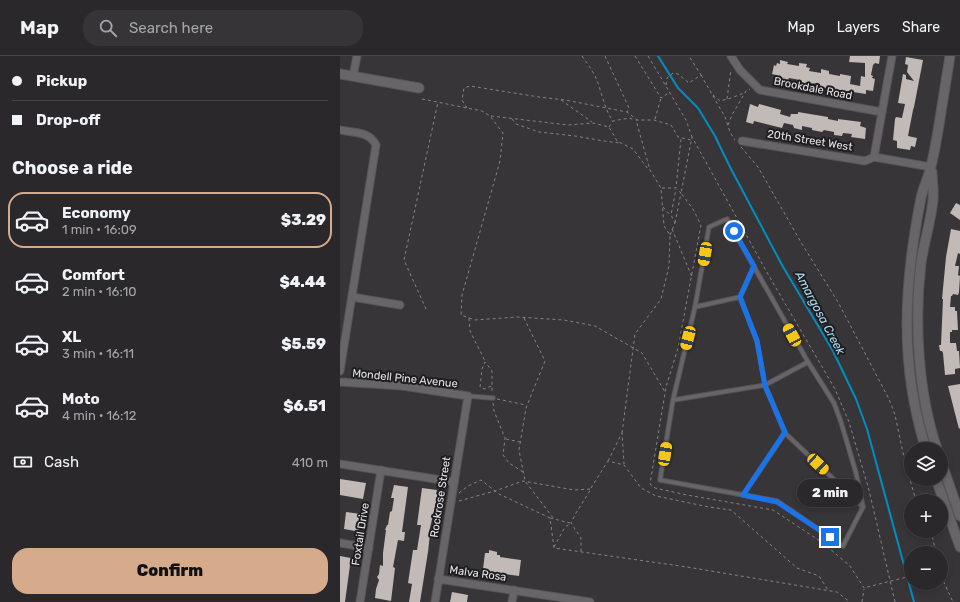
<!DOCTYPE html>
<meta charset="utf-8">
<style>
body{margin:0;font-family:Rubik,sans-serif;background:#363437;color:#f1f3f6;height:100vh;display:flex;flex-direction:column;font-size:15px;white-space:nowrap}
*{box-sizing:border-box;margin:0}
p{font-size:13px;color:#a5a6a9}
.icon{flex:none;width:22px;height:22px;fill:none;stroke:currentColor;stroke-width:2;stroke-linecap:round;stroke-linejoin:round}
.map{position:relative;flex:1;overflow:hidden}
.details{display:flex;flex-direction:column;background:#2a282b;width:340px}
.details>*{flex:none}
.guide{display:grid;align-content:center;height:88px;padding:0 12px;background:#2a282b}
.controls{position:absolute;left:564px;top:386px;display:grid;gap:8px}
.controls a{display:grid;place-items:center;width:44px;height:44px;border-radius:50%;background:#2a282b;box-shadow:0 2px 6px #0003,0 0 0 1px #464447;font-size:20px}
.end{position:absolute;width:18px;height:18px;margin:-9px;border:5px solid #1a73e8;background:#fff;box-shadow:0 0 0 2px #fff}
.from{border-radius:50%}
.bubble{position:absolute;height:28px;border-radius:14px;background:#2a282b;box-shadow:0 2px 6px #0003,0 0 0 1px #464447;font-size:13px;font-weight:800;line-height:28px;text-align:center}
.car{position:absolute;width:12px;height:24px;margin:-12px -6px;border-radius:5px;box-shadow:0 0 3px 1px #0007;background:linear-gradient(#f5c518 24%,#345 0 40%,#f5c518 0 76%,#345 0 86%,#f5c518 0)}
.guide b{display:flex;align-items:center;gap:14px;height:38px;font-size:15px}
.guide b+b{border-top:1px solid #464447}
.guide i{width:10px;height:10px;background:#f1f3f6}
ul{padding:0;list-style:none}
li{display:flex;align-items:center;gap:12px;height:56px;margin:0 8px 6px;padding:0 4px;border:2px solid transparent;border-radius:16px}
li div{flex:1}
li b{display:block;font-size:15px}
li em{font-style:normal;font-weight:800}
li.on{border-color:#d6ab8b}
li>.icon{width:36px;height:36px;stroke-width:1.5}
h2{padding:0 12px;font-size:18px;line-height:48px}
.pay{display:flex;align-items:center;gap:10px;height:44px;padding:0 12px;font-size:15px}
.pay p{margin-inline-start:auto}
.primary-button{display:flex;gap:8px;margin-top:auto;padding:8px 12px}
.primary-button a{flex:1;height:46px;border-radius:16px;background:#d6ab8b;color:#111;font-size:16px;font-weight:800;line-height:46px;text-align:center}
header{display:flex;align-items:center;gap:24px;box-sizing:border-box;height:56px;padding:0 20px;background:#2a282b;border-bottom:1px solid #464447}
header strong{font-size:19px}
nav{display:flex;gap:22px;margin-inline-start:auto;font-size:14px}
.search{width:280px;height:36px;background:#363437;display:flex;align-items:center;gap:10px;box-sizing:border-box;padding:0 14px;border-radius:16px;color:#a5a6a9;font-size:15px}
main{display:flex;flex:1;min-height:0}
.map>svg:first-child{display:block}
</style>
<header>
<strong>Map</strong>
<div class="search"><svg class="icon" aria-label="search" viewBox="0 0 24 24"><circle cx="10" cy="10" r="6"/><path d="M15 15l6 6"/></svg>Search here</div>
<nav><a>Map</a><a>Layers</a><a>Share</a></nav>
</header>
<main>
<section class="details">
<div class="guide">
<b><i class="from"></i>Pickup</b>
<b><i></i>Drop-off</b>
</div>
<h2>Choose a ride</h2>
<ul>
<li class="on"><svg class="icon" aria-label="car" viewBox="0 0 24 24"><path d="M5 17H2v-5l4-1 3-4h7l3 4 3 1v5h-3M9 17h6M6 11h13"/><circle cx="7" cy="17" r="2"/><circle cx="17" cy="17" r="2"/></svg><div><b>Economy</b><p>1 min · 16:09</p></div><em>$3.29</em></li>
<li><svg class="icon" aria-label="car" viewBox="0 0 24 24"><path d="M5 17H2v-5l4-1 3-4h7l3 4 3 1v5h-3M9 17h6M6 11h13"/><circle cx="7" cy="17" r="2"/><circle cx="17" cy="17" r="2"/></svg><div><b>Comfort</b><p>2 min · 16:10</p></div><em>$4.44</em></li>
<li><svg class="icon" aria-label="car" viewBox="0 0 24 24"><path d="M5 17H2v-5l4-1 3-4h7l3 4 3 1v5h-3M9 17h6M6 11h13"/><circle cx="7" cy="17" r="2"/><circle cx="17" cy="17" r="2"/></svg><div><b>XL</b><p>3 min · 16:11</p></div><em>$5.59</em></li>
<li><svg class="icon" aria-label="car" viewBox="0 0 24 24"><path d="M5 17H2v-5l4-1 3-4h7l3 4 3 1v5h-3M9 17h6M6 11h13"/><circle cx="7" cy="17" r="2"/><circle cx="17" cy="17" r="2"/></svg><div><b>Moto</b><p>4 min · 16:12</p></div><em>$6.51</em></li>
</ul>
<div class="pay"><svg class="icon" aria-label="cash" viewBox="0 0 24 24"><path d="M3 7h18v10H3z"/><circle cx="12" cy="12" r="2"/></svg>Cash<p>410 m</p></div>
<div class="primary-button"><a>Confirm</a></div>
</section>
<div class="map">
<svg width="620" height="546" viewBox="0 0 620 546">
<rect width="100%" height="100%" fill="#383539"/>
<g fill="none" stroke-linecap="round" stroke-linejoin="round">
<path stroke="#008ec0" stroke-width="2" d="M318,0L338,32L358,52L375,80L390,111L442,209L493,295L516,343L527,373L574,546"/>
</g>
<g fill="#c1bab7">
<path d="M510,0H540L539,8L535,7L533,9L531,19L533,20L532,22L535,23L533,35L526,34V38L480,31V28L470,27L469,29L460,27V24L449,22L448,25L436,23V19L432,18L434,9L436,10L437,7L440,8V4L448,6L447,8L459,10V7L467,8L466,11L470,12L469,15L481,17V13L489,15V18L500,20V18L511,20L510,28L520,30L521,20L525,21V7L509,6Z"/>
<path d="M566,1L583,4L574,51L573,54L568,80L577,82L575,91L571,90L570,94L557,92V85L553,84L555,63L556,61L562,62L565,48L558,47L563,18L566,19V23L574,25L567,16L568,9L565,8Z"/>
<path d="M410,48L418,51L419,48L441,54L440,58L450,61L451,58H458V56L488,61V63L498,65V63L521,66L520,70L526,72L525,83L511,81L512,78L503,77L502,80L494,79V76L484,74L482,76L472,74V72L462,70V74L454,72L453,69L444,67L442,72L414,65L413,68L406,66Z"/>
<path d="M616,147L620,149V164L610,157Z"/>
<path d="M611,173L620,175V198L618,197L615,210H619L618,219L620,220L619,236L618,239L613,238L612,240H611L610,251H615V255H617V256L618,274H612V276H610V287H616L617,295H619L620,312L615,313V318L605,319L603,297L602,295H600L599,289H601L603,243H602L606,201Z"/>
<path d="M620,328V372L619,373L608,330Z"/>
<path d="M0,423L26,427L23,443L0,439Z"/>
<path d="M54,429L68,431L62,476H65L64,485L58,484L53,511L55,512L51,545L35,542L36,533L39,524L37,521L39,518L40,509L43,510V497L46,474H45L47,469H48L50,456L52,455L54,442H51Z"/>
<path d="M82,432L97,434L96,438H98L89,476V478H90L88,496L80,546H69L72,528L68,527L73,494H77L81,469H77Z"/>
<path d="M6,456L21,458L19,474H16L15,475L4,473Z"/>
<path d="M149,494L157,496V499H160V501L181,504L179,520L145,515V513H143L145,497H149Z"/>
<path d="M0,500L11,502L5,546H0Z"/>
<path d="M112,536L128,539L127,546H110Z"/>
</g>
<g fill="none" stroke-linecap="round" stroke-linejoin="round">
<g stroke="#565457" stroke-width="5.5">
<g id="lane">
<path d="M355,251L333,344L320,424L437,445L503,490L523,451L445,377L425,329L417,285L400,241"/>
<path d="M468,306L494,347L501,366L516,417L523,451"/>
<path d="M128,340L153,342"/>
<path d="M333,344L425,329L468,306L387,163L369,171L355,251L400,241L414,210"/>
<path d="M403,439L445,377"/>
</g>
</g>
<g stroke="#565457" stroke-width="9">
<g id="street">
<path d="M391,0L400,14L420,34L542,56"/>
<path d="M13,20L17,0"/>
<path d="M0,74C14,77 29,75 36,89L0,315"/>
<path d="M402,85L525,105L534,101"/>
<path d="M534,101L552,0"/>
<path d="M534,101L591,111"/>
<path d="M12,241L60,249"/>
<path d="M0,326L62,330L128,340L95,546"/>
<path d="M0,408L114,426"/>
<path d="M0,487L29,492"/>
<path d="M98,523L250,546"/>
<path d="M20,546L41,414"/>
<path d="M172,546L174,534"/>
</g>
</g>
<g stroke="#565457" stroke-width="11">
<g id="secondary">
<path d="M0,18L79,32"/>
<path d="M592,116C592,125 594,135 593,144C591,165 584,186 581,207C574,265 578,337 597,393"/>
<path d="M586,393C559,308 564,228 581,142C583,131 589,121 591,110C594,99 596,86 598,75C602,50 606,25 610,0"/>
<path d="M601,405L620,460"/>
<path d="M596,423L620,491"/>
</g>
</g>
<g stroke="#868386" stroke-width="1" stroke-dasharray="3 3" stroke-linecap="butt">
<path d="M242,0C247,7 252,14 256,22C262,36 264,53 273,65"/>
<path d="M265,0L289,52L287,56"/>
<path d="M295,0L321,42L330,36"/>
<path d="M308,0L346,64L352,81"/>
<path d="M361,19L385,61L390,76L395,84"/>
<path d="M326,29L327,22L333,17L338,18L349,27L361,19L349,0"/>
<path d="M373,39L380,45L391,42L404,37"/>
<path d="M82,43L142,55L150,60L163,77L160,105L122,239L121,259L135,264L177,261L224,264L255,270L302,297L325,336"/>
<path d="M387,43L391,13"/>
<path d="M221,44L252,66"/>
<path d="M127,52L122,44L124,32L130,30L199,41L225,44L287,56L297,64"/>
<path d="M151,60L228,69L253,67L269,71L277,85L293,93L308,113L310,114"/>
<path d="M172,63L176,68L199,76L235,80L264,85L280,87"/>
<path d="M315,63L321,42"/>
<path d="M388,69L392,59L406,35L410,33"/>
<path d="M269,71L273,65L289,62L295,64"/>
<path d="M401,91L418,111L462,188L498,246L549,343L555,359L565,406L576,445"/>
<path d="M322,132H336L341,83"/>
<path d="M323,151L330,159"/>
<path d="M335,167L341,137L337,133"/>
<path d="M332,173L352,221"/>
<path d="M330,179L335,167L331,159L336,133"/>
<path d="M86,253L64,204L98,46"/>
<path d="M129,262L130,275L145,305"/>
<path d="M184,262L205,305L186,352L179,394L185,425L214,463"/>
<path d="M151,330L145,333L140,331L142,313L145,306L152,315V336"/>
<path d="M157,343L186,349"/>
<path d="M153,347L154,355L165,382L163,399L169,407L183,416"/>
<path d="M282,377L295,278L321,243L329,210L330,179L324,170L321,132L310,114L296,64H314L331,69L338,81L351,84"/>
<path d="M166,383L180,386"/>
<path d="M268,405L282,377L284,408"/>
<path d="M251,432L268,405L284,409L301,432L316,440L369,451L391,454L457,512L479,520L488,534"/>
<path d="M119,437L128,430L141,424L159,438L210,462L214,492L347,511L497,536L510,546"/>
<path d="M119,445L155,435L183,425L234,434L251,433L236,457L231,467L241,482V496"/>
<path d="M210,462L230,467"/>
<path d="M591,475L596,497"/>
<path d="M214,491L225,471L231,467"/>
<path d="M601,520L613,546"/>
<path d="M522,546L524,533"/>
<path d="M555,546L529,434L509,366L495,333L429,220L352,81L341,137L353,153L361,169L338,292L326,331L310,428L315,432L347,439L433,454L483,487L510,510L524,532C539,528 555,524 571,520"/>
</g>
<use href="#lane" stroke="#686569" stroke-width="3.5"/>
<use href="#street" stroke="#686569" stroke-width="7"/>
<use href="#secondary" stroke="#686569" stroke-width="9"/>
</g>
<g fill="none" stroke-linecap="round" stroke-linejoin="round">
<path stroke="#1a73e8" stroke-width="5" d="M394,175L414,210L400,241L417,285L425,330L445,376L403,439L437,446L490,481"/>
</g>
<g text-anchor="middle" stroke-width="4" stroke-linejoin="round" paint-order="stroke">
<g font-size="11" fill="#e5e3e5" stroke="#1e1d1f">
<text transform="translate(473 32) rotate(11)" y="4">Brookdale Road</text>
<text transform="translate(470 84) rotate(9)" y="4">20th Street West</text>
<text transform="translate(65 322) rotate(6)" y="4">Mondell Pine Avenue</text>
<text transform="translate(100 441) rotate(-81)" y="4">Rockrose Street</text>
<text transform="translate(20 478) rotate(-81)" y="4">Foxtail Drive</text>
<text transform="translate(138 517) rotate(8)" y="4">Malva Rosa</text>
</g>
<g font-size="12" font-style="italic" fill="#abdbf5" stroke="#1e1d1f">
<text transform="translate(480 257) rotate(62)" y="4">Amargosa Creek</text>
</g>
</g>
</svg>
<div class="controls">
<a><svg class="icon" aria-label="layers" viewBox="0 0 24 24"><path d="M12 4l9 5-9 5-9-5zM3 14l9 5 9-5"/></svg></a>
<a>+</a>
<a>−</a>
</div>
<i class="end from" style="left:394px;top:175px"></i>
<i class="end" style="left:490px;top:481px"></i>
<div class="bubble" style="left:457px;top:423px;width:66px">2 min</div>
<i class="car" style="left:365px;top:198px;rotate:190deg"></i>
<i class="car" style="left:452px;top:279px;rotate:331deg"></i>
<i class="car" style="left:348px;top:282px;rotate:194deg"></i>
<i class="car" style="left:325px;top:398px;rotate:9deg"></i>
<i class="car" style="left:478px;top:408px;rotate:133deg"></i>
</div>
</main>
